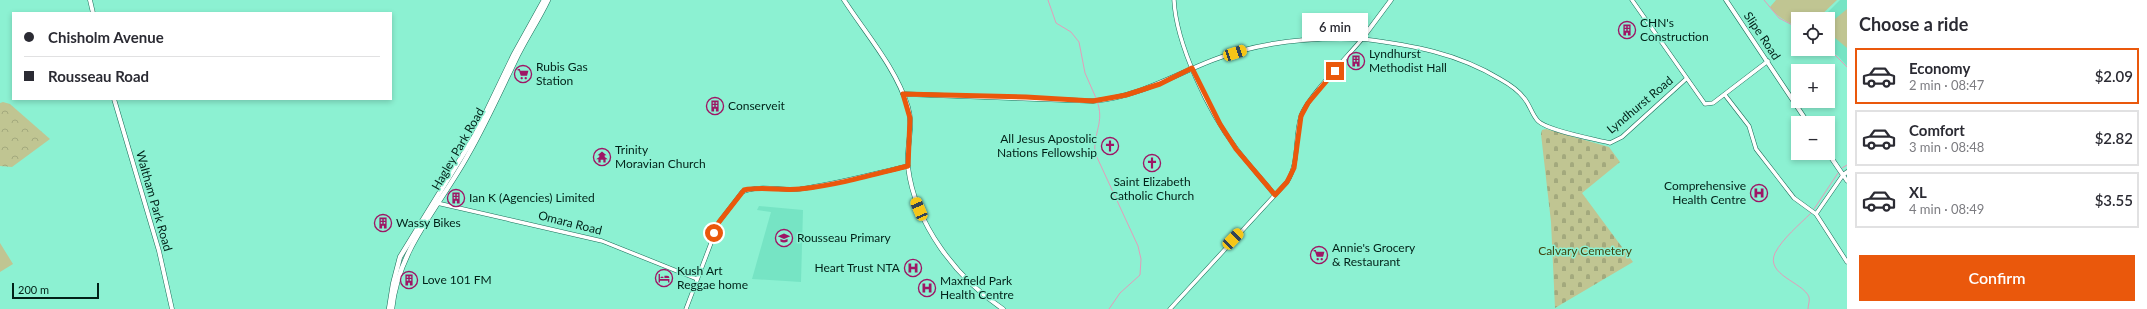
<!DOCTYPE html>
<meta charset="utf-8">
<style>
body{margin:0;font-family:Lato,sans-serif;background:#f2f2f3;color:#2b2b33;height:100vh;display:flex;flex-direction:column;font-size:15px;white-space:nowrap}
*{box-sizing:border-box;margin:0}
p{font-size:13px;color:#7c7c81}
.icon{flex:none;width:22px;height:22px;fill:none;stroke:currentColor;stroke-width:2;stroke-linecap:round;stroke-linejoin:round}
.map{position:relative;flex:1;overflow:hidden}
.side{display:flex;flex-direction:column;background:#fff;width:300px}
.side>*{flex:none}
.guide{position:absolute;left:12px;top:12px;width:380px;height:88px;border-radius:0px;box-shadow:0 2px 6px #0003;display:grid;align-content:center;height:88px;padding:0 12px;background:#fff}
.buttons{position:absolute;left:1791px;top:12px;display:grid;gap:8px}
.buttons a{display:grid;place-items:center;width:44px;height:44px;border-radius:0px;background:#fff;box-shadow:0 2px 6px #0003;font-size:20px}
.scale{position:absolute;left:12px;bottom:10px;width:87px;box-sizing:border-box;padding-left:4px;border:2px solid #012118;border-top:0;font-size:11px;line-height:14px;white-space:nowrap;color:#012118;-webkit-text-stroke:3px #8cf1d2;paint-order:stroke}
.end{position:absolute;width:18px;height:18px;margin:-9px;border:5px solid #ea580c;background:#fff;box-shadow:0 0 0 2px #fff}
.from{border-radius:50%}
.bubble{position:absolute;height:28px;border-radius:0px;background:#fff;box-shadow:0 2px 6px #0003;font-size:13px;font-weight:600;line-height:28px;text-align:center}
.car{position:absolute;width:12px;height:24px;margin:-12px -6px;border-radius:5px;box-shadow:0 0 3px 1px #0007;background:linear-gradient(#f5c518 24%,#345 0 40%,#f5c518 0 76%,#345 0 86%,#f5c518 0)}
.guide b{display:flex;align-items:center;gap:14px;height:38px;font-size:15px}
.guide b+b{border-top:1px solid #e1e1e2}
.guide i{width:10px;height:10px;background:#2b2b33}
ul{padding:0;list-style:none}
li{display:flex;align-items:center;gap:12px;height:56px;margin:0 8px 6px;padding:0 4px;border:2px solid #e1e1e2;border-radius:0px}
li div{flex:1}
li b{display:block;font-size:15px}
li em{font-style:normal;font-weight:600}
li.current{border-color:#ea580c}
li>.icon{width:36px;height:36px;stroke-width:1.5}
h2{padding:0 12px;font-size:18px;line-height:48px}
.primary-button{display:flex;gap:8px;margin-top:auto;padding:8px 12px}
.primary-button a{flex:1;height:46px;border-radius:0px;background:#ea580c;color:#fff;font-size:16px;font-weight:600;line-height:46px;text-align:center}
main{display:flex;flex:1;min-height:0}
.map>svg:first-child{display:block}
</style>
<main>
<div class="map">
<svg width="1847" height="309" viewBox="0 0 1847 309">
<defs>
<pattern id="cemetery-stones" width="16" height="16" patternUnits="userSpaceOnUse"><rect width="16" height="16" fill="#c0c592"/><path d="M2 7V4a2 2 0 0 1 4 0v3zM10 15v-3a2 2 0 0 1 4 0v3z" fill="#a3a97d"/></pattern>
<pattern id="park-crowns" width="20" height="18" patternUnits="userSpaceOnUse"><rect width="20" height="18" fill="#c0c592"/><path d="M2 6a3 3 0 1 1 6 0M12 15a3 3 0 1 1 6 0" fill="none" stroke="#a3a97d"/></pattern>
</defs>
<rect width="100%" height="100%" fill="#8cf1d2"/>
<g fill="#76e4c4">
<path d="M1840,0H1847V66L1838,56L1827,49L1828,19H1819L1824,16Z"/>
<path d="M759,206L803,210L801,282L752,279L771,212L757,210Z"/>
</g>
<path fill="url(#cemetery-stones)" d="M1546,129L1609,147L1620,162L1582,193L1633,262L1555,308L1551,222L1541,134L1542,130Z"/>
<path fill="url(#park-crowns)" d="M3,102L10,104L50,139L12,167L0,166V103Z"/>
<g fill="#c0c592">
<path d="M1776,0H1837L1817,19H1798V27C1788,22 1776,17 1770,7Z"/>
<path d="M1847,9V48L1828,32L1829,24Z"/>
<path d="M0,243L13,264L0,272Z"/>
</g>
<g fill="none" stroke-linecap="round" stroke-linejoin="round">
<g stroke="#e29dba" stroke-width="1">
<path d="M1048,0L1056,23L1071,32L1079,42L1085,73L1096,98"/>
<path d="M1764,0L1779,18L1798,28"/>
<path d="M1826,49L1835,55L1847,67"/>
<path d="M1097,101C1105,122 1093,133 1095,153L1138,246L1141,259L1140,275L1120,293L1109,309"/>
<path d="M1842,168L1847,165"/>
<path d="M1814,209L1838,173"/>
<path d="M1808,309C1808,305 1810,301 1809,297C1803,282 1765,275 1775,253C1783,238 1799,225 1811,213"/>
</g>
<g stroke="#186c57" stroke-width="4.5">
<g id="tertiary">
<path d="M1174,0C1176,44 1209,113 1236,148C1248,164 1262,179 1275,195"/>
<path d="M1632,0L1705,104L1713,103L1768,61"/>
<path d="M1725,95L1749,126L1756,149L1794,198L1816,214L1847,262"/>
<path d="M437,203L602,241L697,279"/>
<path d="M1816,214L1843,175L1847,181"/>
<path d="M686,309L719,222L742,192C759,184 782,191 800,189C837,184 872,174 908,166"/>
<path d="M1170,309L1287,182C1300,162 1294,138 1301,116C1306,99 1349,55 1362,39C1412,45 1457,53 1500,79C1509,84 1518,90 1524,98C1530,105 1532,115 1538,121C1548,131 1595,139 1610,143L1622,137L1686,79"/>
</g>
</g>
<g stroke="#186c57" stroke-width="5">
<g id="secondary">
<path d="M90,0L93,13"/>
<path d="M844,0C866,34 896,68 908,107C914,126 906,147 908,167C915,224 956,278 1003,309"/>
<path d="M1726,0L1808,123"/>
<path d="M903,94L1093,101C1136,98 1174,75 1213,60C1261,41 1311,37 1362,39L1391,0"/>
<path d="M114,99L159,251L172,309"/>
<path d="M1828,153L1843,175L1847,172"/>
</g>
</g>
<g stroke="#186c57" stroke-width="5.5">
<g id="primary">
<path d="M389,309L393,284L400,257L475,135L514,54L544,0"/>
<path d="M392,309C398,248 441,205 469,153C486,123 500,92 515,61C525,40 538,21 548,0"/>
</g>
</g>
<use href="#tertiary" stroke="#fff" stroke-width="3.5"/>
<use href="#secondary" stroke="#fff" stroke-width="4"/>
<use href="#primary" stroke="#fff" stroke-width="4.5"/>
</g>
<g fill="none" stroke-linecap="round" stroke-linejoin="round">
<path stroke="#ea580c" stroke-width="5" d="M714,233L719,222L744,190C762,186 781,191 800,189C837,185 872,175 908,166L910,118L903,94L1026,97L1093,101L1126,95L1160,84L1192,68L1220,124L1236,149L1275,195L1287,182L1294,168L1301,116L1308,103L1335,71"/>
</g>
<defs>
<g id="building-ring" transform="scale(0.9)"><circle r="9.5" fill="#8cf1d2" stroke="#9e1665" stroke-width="1.5"/><path d="M-4-6H4V6H1V3H-1V6H-4ZM-2.5-4.3h1.7v1.8h-1.7ZM.8-4.3h1.7v1.8H.8ZM-2.5-1h1.7V.8h-1.7ZM.8-1h1.7V.8H.8Z" fill="#9e1665"/></g>
<g id="supermarket-ring" transform="scale(0.9)"><circle r="9.5" fill="#8cf1d2" stroke="#9e1665" stroke-width="1.5"/><path d="M-6-5.5h2.5l.6 2H6L4.5 2H-2.5L-4.4-4H-6ZM-1.5 3.2a1.3 1.3 0 1 0 .1 0ZM3 3.2a1.3 1.3 0 1 0 .1 0Z" fill="#9e1665"/></g>
<g id="church-ring" transform="scale(0.9)"><circle r="9.5" fill="#8cf1d2" stroke="#9e1665" stroke-width="1.5"/><path d="M-1.2-6h2.4v3.5h3.3v2.4h-3.3V6h-2.4V-.1h-3.3v-2.4h3.3Z" fill="#9e1665"/></g>
<g id="temple-ring" transform="scale(0.9)"><circle r="9.5" fill="#8cf1d2" stroke="#9e1665" stroke-width="1.5"/><path d="M0-6L5-2H3V0L6.5 2.5H4V6H1.5V3h-3V6H-4V2.5H-6.5L-3 0V-2H-5Z" fill="#9e1665"/></g>
<g id="hospital-ring" transform="scale(0.9)"><circle r="9.5" fill="#8cf1d2" stroke="#9e1665" stroke-width="1.5"/><path d="M-5-5h3v3.5h4V-5h3V5h-3V1.5h-4V5h-3Z" fill="#9e1665"/></g>
<g id="school-ring" transform="scale(0.9)"><circle r="9.5" fill="#8cf1d2" stroke="#9e1665" stroke-width="1.5"/><path d="M0-5L7-2L0 1L-7-2ZM-4 1L0 2.5L4 1V4Q0 6-4 4Z" fill="#9e1665"/></g>
<g id="hotel-ring" transform="scale(0.9)"><circle r="9.5" fill="#8cf1d2" stroke="#9e1665" stroke-width="1.5"/><path d="M-6-4.5h1.5V1H6V5H4.5V3h-9V5H-6ZM-4 0a1.8 1.8 0 1 1 3.6 0ZM.5 0V-2.5h3Q6-2.5 6 0Z" fill="#9e1665"/></g>
</defs>
<g fill-rule="evenodd">
<use href="#building-ring" x="1627" y="30"/>
<use href="#building-ring" x="1356" y="61"/>
<use href="#supermarket-ring" x="523" y="74"/>
<use href="#building-ring" x="715" y="106"/>
<use href="#church-ring" x="1110" y="146"/>
<use href="#temple-ring" x="602" y="157"/>
<use href="#church-ring" x="1152" y="163"/>
<use href="#hospital-ring" x="1759" y="193"/>
<use href="#building-ring" x="456" y="198"/>
<use href="#building-ring" x="383" y="223"/>
<use href="#school-ring" x="784" y="238"/>
<use href="#supermarket-ring" x="1319" y="255"/>
<use href="#hospital-ring" x="913" y="268"/>
<use href="#hotel-ring" x="664" y="278"/>
<use href="#building-ring" x="409" y="280"/>
<use href="#hospital-ring" x="927" y="288"/>
</g>
<g text-anchor="middle" stroke-width="3" stroke-linejoin="round" paint-order="stroke">
<g font-size="12" fill="#012118" stroke="#8cf1d2" text-anchor="start">
<text x="1640" y="27">CHN's<tspan x="1640" dy="14">Construction</tspan></text>
<text x="1369" y="58">Lyndhurst<tspan x="1369" dy="14">Methodist Hall</tspan></text>
<text x="536" y="71">Rubis Gas<tspan x="536" dy="14">Station</tspan></text>
<text x="728" y="110">Conserveit</text>
<text x="1097" y="143" text-anchor="end">All Jesus Apostolic<tspan x="1097" dy="14">Nations Fellowship</tspan></text>
<text x="615" y="154">Trinity<tspan x="615" dy="14">Moravian Church</tspan></text>
<text x="1152" y="186" text-anchor="middle">Saint Elizabeth<tspan x="1152" dy="14">Catholic Church</tspan></text>
<text x="1746" y="190" text-anchor="end">Comprehensive<tspan x="1746" dy="14">Health Centre</tspan></text>
<text x="469" y="202">Ian K (Agencies) Limited</text>
<text x="396" y="227">Wassy Bikes</text>
<text x="797" y="242">Rousseau Primary</text>
<text x="1332" y="252">Annie's Grocery<tspan x="1332" dy="14">&amp; Restaurant</tspan></text>
<text x="900" y="272" text-anchor="end">Heart Trust NTA</text>
<text x="677" y="275">Kush Art<tspan x="677" dy="14">Reggae home</tspan></text>
<text x="422" y="284">Love 101 FM</text>
<text x="940" y="285">Maxfield Park<tspan x="940" dy="14">Health Centre</tspan></text>
</g>
<g font-size="12" fill="#012118" stroke="#8cf1d2">
<text transform="translate(1762 36) rotate(56)" y="4">Slipe Road</text>
<text transform="translate(1640 105) rotate(-40)" y="4">Lyndhurst Road</text>
<text transform="translate(458 149) rotate(-60)" y="4">Hagley Park Road</text>
<text transform="translate(154 201) rotate(74)" y="4">Waltham Park Road</text>
<text transform="translate(570 223) rotate(14)" y="4">Omara Road</text>
</g>
<g font-size="12" fill="#424511" stroke="#8cf1d2">
<text x="1585" y="255">Calvary Cemetery</text>
</g>
</g>
</svg>
<div class="buttons">
<a><svg class="icon" aria-label="locate" viewBox="0 0 24 24"><circle cx="12" cy="12" r="6"/><path d="M12 2v4M12 18v4M2 12h4M18 12h4"/></svg></a>
<a>+</a>
<a>−</a>
</div>
<div class="scale">200 m</div>
<i class="end from" style="left:714px;top:233px"></i>
<i class="end" style="left:1335px;top:71px"></i>
<div class="bubble" style="left:1302px;top:13px;width:66px">6 min</div>
<i class="car" style="left:1235px;top:53px;rotate:72deg"></i>
<i class="car" style="left:919px;top:209px;rotate:337deg"></i>
<i class="car" style="left:1233px;top:239px;rotate:44deg"></i>
<div class="guide">
<b><i class="from"></i>Chisholm Avenue</b>
<b><i></i>Rousseau Road</b>
</div>
</div>
<section class="side">
<h2>Choose a ride</h2>
<ul>
<li class="current"><svg class="icon" aria-label="car" viewBox="0 0 24 24"><path d="M5 17H2v-5l4-1 3-4h7l3 4 3 1v5h-3M9 17h6M6 11h13"/><circle cx="7" cy="17" r="2"/><circle cx="17" cy="17" r="2"/></svg><div><b>Economy</b><p>2 min · 08:47</p></div><em>$2.09</em></li>
<li><svg class="icon" aria-label="car" viewBox="0 0 24 24"><path d="M5 17H2v-5l4-1 3-4h7l3 4 3 1v5h-3M9 17h6M6 11h13"/><circle cx="7" cy="17" r="2"/><circle cx="17" cy="17" r="2"/></svg><div><b>Comfort</b><p>3 min · 08:48</p></div><em>$2.82</em></li>
<li><svg class="icon" aria-label="car" viewBox="0 0 24 24"><path d="M5 17H2v-5l4-1 3-4h7l3 4 3 1v5h-3M9 17h6M6 11h13"/><circle cx="7" cy="17" r="2"/><circle cx="17" cy="17" r="2"/></svg><div><b>XL</b><p>4 min · 08:49</p></div><em>$3.55</em></li>
</ul>
<div class="primary-button"><a>Confirm</a></div>
</section>
</main>
